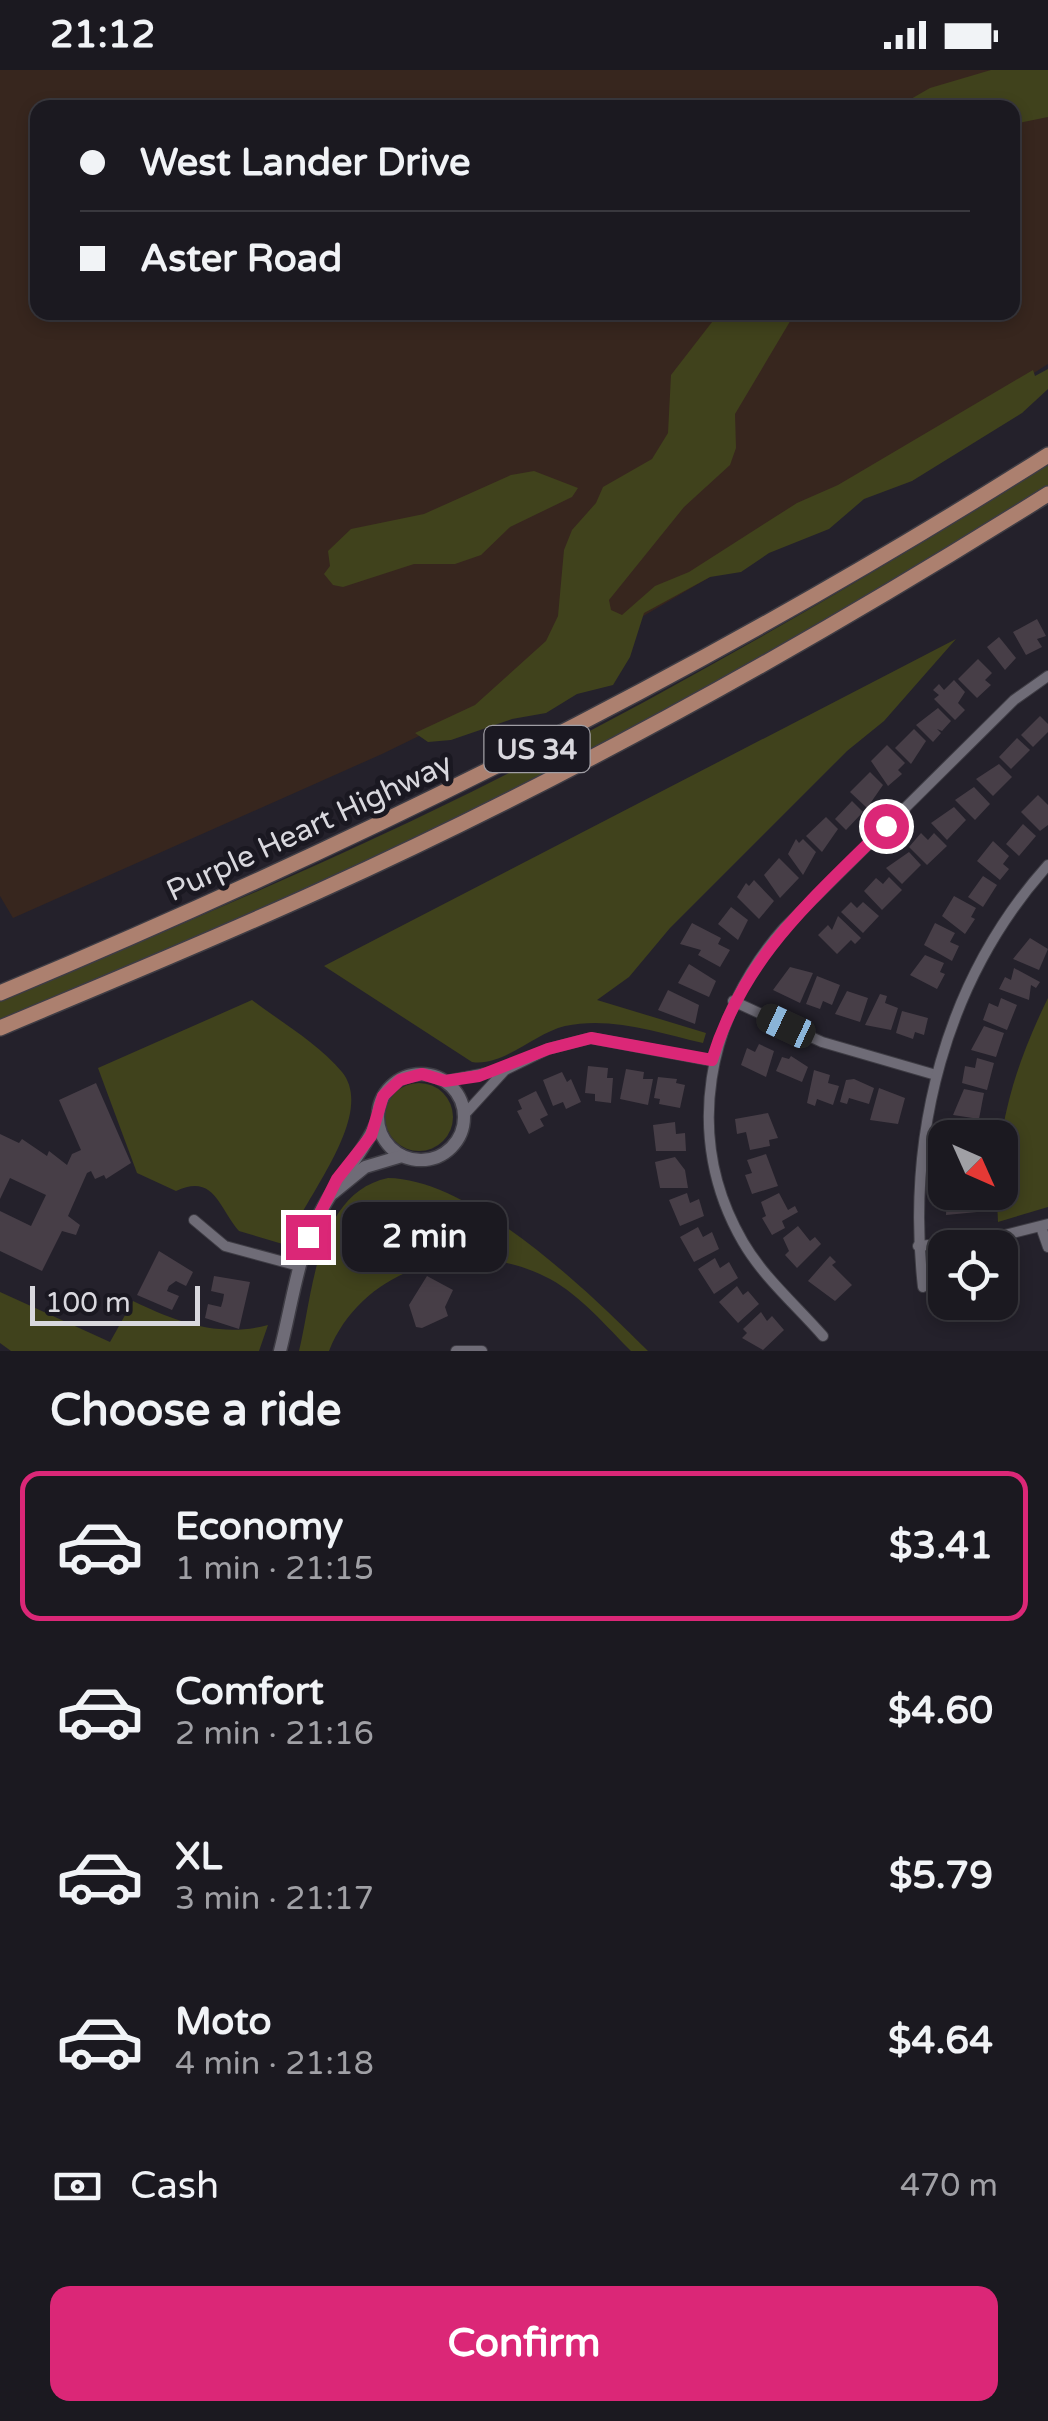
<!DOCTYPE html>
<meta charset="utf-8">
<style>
body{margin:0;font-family:"Varela Round",sans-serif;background:#242229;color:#f1f3f6;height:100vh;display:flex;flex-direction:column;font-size:38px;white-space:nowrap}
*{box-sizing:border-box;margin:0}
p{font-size:32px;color:#a0a0a5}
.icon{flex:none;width:55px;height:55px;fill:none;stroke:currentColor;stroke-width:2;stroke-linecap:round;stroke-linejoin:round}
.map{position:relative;height:1281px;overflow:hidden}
.panel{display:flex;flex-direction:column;background:#1b1920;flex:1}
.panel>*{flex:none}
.guide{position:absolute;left:30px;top:30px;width:990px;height:220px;border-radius:20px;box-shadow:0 5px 15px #0003,0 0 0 2px #39383e;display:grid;align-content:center;height:220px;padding:0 50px;background:#1b1920}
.needle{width:65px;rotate:135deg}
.fabs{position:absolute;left:928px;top:1050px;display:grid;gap:20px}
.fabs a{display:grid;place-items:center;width:90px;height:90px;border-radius:20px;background:#1b1920;box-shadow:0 5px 15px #0003,0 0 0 2px #39383e;font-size:50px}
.scale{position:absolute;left:30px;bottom:25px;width:170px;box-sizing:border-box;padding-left:10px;border:5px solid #d9d8de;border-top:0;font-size:28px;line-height:35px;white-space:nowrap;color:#d9d8de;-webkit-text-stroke:8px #1a1821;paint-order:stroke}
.end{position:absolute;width:45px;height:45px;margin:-22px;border:12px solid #db2777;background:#fff;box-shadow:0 0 0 5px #fff}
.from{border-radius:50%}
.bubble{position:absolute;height:70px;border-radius:20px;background:#1b1920;box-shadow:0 5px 15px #0003,0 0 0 2px #39383e;font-size:32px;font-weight:700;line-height:70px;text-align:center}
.car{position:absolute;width:30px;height:60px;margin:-30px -15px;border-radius:12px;box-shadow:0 0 8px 2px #0007;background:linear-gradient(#222 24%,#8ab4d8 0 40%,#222 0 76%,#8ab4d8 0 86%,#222 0)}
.guide b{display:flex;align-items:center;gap:35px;height:95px;font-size:38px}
.guide b+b{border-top:2px solid #39383e}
.guide i{width:25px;height:25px;background:#f1f3f6}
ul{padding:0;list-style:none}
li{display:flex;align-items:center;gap:30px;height:150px;margin:0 20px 15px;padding:0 30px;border:5px solid transparent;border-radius:20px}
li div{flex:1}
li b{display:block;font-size:38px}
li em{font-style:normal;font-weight:700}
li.current{border-color:#db2777}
li>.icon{width:90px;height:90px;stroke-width:1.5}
h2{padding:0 50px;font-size:45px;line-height:120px}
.pay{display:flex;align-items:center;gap:25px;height:110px;padding:0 50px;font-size:38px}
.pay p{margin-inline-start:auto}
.primary-button{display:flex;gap:20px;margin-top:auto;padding:20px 50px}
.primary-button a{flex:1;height:115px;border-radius:20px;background:#db2777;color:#fff;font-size:40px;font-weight:700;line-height:115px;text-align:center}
.status{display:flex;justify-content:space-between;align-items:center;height:70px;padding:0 50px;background:#1b1920;direction:ltr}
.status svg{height:28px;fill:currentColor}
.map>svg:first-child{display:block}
</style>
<div class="status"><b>21:12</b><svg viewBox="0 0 49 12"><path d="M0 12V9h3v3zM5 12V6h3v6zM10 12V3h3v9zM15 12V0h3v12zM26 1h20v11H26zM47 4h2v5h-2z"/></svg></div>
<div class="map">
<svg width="1048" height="1281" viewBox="0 0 1048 1281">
<rect width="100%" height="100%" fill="#24212b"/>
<path fill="#37261e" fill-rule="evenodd" d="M0,0H1048V294L777,468L532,611L382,684L13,848L0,826ZM38,38H1012V242H38Z"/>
<g fill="#40421c">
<path d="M991,0H1048V47L1013,54L1012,38L897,37L930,18Z"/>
<path d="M719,243H795L735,344L736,378L730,395L684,437L609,530L611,540L622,545L655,516L689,502L797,433L838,415L1033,300L1035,306L1048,299V319L1022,343L912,411L864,429L829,459L769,483L741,502L710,507L644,543L630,587L613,615L577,624L546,643L512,649L451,670L428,672L415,663L475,635L546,571L558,546L564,480L572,460L596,433L603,417L652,389L668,363L671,305Z"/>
<path d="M1048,395V416L1036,424C885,515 735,607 578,687C389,784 196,869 0,950V931C169,860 339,789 503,706C690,611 871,506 1048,395Z"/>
<path d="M534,401L578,418L572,427L510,457L481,485L455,494H414L343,517L333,515L324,504L330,496L328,481L351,459L424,444L511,405Z"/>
<path d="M956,569L884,651L847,681L670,858L629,907L597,930L706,963L703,973C659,963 611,946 565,956C535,963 503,997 472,992L324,896Z"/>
<path d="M1048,928V1137L998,1152C993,1072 1010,1005 1048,928Z"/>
<path d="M252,930C281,952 319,974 342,1002C377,1045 303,1129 286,1175L239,1161C219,1139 215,1103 176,1121L137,1103L98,998Z"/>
<circle cx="419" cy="1047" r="34"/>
<path d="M388,1108C473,1109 591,1224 648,1281H631C606,1256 581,1226 550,1209C469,1165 363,1196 329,1281H299C313,1224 316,1123 388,1108Z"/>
<path d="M0,1222L110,1272L133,1231C177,1252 219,1268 268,1255L259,1281H11L0,1273Z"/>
</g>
<g fill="#473e47">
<path d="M1037,549L1046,566L1037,569L1042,577L1026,585L1013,562Z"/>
<path d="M999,567L1016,588L1005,600L987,577Z"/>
<path d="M978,589L992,603L985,610L991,615L977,628L958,609Z"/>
<path d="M954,610L965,622L958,633L965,640L955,650L934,629L939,625L933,620L939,614L944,620Z"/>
<path d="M938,638L951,651L942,661L937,659L941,663L933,672L916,655Z"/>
<path d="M1040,646L1048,654V662L1033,677L1021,665Z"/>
<path d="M914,659L926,671L911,694L895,678Z"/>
<path d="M1017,668L1030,680L1011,699L999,687Z"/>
<path d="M887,675L905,693L898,700L902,704L888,716L871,691Z"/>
<path d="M999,694L1012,707L993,726L976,709Z"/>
<path d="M870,702L883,715L867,738L850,722Z"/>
<path d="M974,717L990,734L975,750L955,730Z"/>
<path d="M1038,725L1048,735V755L1040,761L1021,742Z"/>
<path d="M852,731L863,742L846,760L835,749Z"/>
<path d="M954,737L966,750L947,770L931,753Z"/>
<path d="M826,747L838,759L822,782L806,766Z"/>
<path d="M1023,754L1036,766L1019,786L1006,774Z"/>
<path d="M921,763L928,770L934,763L947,776L927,795L909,777Z"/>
<path d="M796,769L799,773L803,769L816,782L803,805L788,784Z"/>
<path d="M993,771L1009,786L1003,794L1009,799L1000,810L977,791Z"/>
<path d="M909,782L921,795L902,814L886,798Z"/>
<path d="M779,788L799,808L780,828L764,805Z"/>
<path d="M983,806L997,815L983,837L968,827Z"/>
<path d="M889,807L902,820L882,840L864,821L876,808L883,814Z"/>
<path d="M754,810L774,831L759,849L737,827L746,813L749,816Z"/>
<path d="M954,826L976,838L971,847L975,849L965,864L942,846Z"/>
<path d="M851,832L857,838L863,832L879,846L863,863L841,842Z"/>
<path d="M731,837L748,850L738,870L718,854Z"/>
<path d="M838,846L861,868L855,874L851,870L837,884L818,865L828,855L832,860Z"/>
<path d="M692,853L721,868L718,874L730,880L720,897L698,885L701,880L680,874Z"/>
<path d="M935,853L955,863L950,872L959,876L952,891L924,875Z"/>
<path d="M1030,868L1048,879L1039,900L1013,889Z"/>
<path d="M925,885L944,893L940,902L945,904L937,919L910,905Z"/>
<path d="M689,894L716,911L709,927L678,913Z"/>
<path d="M790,897L813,903L800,933L773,920Z"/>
<path d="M1014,898L1040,912L1036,918L1031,915L1029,930L999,919L1005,907L1011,910Z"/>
<path d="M817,906L840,915L832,935L823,931L820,939L806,934Z"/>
<path d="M668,920L699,935L695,954L658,940Z"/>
<path d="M847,921L868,928L860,952L835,944Z"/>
<path d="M880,924L887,926L885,933L898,938L891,960L865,955Z"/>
<path d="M1001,928L1017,935L1007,960L983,950L989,933L998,937Z"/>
<path d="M902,941L928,948L924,965L915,962L913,969L896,963Z"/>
<path d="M984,956L1004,963L996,987L971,980Z"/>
<path d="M759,974L774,981L766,1007L741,995L747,978L755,982Z"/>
<path d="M791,986L808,997L802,1012L776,1001L782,987L789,989Z"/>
<path d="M977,988L994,993L987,1020L962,1013L965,996L975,998Z"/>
<path d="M588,996L608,998L607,1008H613L611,1033L595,1031V1024L585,1023Z"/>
<path d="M626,999L644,1002L643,1009H653L648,1035L620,1029Z"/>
<path d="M814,1000L830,1005L828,1013L839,1016L833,1035L817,1029L815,1036L807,1033Z"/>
<path d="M562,1002L567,1012L571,1009L581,1032L566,1039L563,1032L553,1036L543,1010Z"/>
<path d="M658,1007L677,1009L676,1013L685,1015L680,1038L659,1034L660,1029L654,1028Z"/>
<path d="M854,1009L874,1018L869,1034L849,1028L847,1034L840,1032L846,1010Z"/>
<path d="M96,1013L131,1093L106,1109L104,1105L95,1109L91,1101L87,1103L68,1146L80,1155L76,1165L62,1161L42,1201L0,1181V1141L31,1156L46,1125L10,1108L0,1129V1064L19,1073L22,1069L47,1086L49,1081L67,1095L72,1084L81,1080L59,1030Z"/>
<path d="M879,1018L905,1028L898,1054L870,1050Z"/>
<path d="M964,1019L984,1023L979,1049L953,1045Z"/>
<path d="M536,1021L548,1045L540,1049L544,1056L529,1064L517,1041L522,1039L518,1030Z"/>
<path d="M768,1043L778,1068L769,1070L770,1076L750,1080L746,1062L737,1064L735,1049Z"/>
<path d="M953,1048L983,1054L981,1064L948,1068Z"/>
<path d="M675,1052L676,1064L685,1063L686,1081H656L653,1055Z"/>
<path d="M766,1084L778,1116L752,1124L745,1105L752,1103L747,1090Z"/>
<path d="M675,1087L685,1100L688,1118H660L655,1092Z"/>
<path d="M947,1122H978L982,1136H978L977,1142L946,1145Z"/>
<path d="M687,1123L690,1133L699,1129L704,1146L680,1156L669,1130Z"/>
<path d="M779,1123L788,1140L795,1136L798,1142L782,1151L785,1158L772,1165L762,1148L766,1146L761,1132Z"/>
<path d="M798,1156L810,1171L815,1167L821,1174L797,1198L785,1185L789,1181L783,1168Z"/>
<path d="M698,1157L703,1167L712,1162L719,1179L694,1192L680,1167Z"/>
<path d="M159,1181L193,1202L186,1216L176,1211L169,1216L167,1221L179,1226L172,1240L137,1225Z"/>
<path d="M830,1186L836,1192L832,1195L852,1215L835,1231L808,1211Z"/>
<path d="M715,1188L720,1198L729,1192L738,1208L714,1224L698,1199Z"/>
<path d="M214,1206L250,1212L239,1259L205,1248L208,1234L221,1237L223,1230L224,1224L211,1221Z"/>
<path d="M427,1206L453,1220L445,1237L448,1246L422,1258L416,1257L409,1235Z"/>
<path d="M737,1216L743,1225L748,1221L759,1234L738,1253L719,1232Z"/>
<path d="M761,1242L767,1251L772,1246L784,1260L763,1280L742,1268L747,1263L743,1259Z"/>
</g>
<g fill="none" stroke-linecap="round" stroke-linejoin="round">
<g stroke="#3e3c44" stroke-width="12">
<g id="minor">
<path d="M733,931L822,972L936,1005"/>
<path d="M445,1011L507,999L548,979L591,968L713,991"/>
<path d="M464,1045L506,999"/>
<path d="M194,1150L225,1176L299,1196"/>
<path d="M1041,1157L1048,1177"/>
<path d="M918,1176L985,1170L1048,1154"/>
<path d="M923,1217C906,1065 945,910 1048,795"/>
<path d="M823,1266C796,1235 764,1208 743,1172C682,1067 707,945 784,858L1014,630L1048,606"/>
<path d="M456,1281H482"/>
</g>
</g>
<g stroke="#3e3c44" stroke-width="15">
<g id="tertiary">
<circle cx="421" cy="1047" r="43"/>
<path d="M333,1123L365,1097L402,1086"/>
<path d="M280,1281C292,1235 297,1187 319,1145C335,1112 362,1086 377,1052"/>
</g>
</g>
<g stroke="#3e3c44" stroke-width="18">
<g id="primary">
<path d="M0,923C364,771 714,597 1048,385"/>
<path d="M0,958C107,913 214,869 319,821C571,707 814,571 1048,424"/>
</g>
</g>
<use href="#minor" stroke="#6f6c77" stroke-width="10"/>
<use href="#tertiary" stroke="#6f6c77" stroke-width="12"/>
<use href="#primary" stroke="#ac806f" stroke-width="15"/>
</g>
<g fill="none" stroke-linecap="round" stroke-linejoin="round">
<path stroke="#db2777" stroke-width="12" d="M308,1167L337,1109L371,1066L383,1026L400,1010L422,1004L445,1011L479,1006L548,979L591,968L712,990C744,886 811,831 886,756"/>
</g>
<g text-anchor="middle" stroke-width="10" stroke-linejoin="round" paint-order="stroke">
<rect fill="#1a1821" stroke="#a09ea5" stroke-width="2.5" x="484.5" y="656" width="105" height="46" rx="8"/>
<g font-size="28" font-weight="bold" fill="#d9d8de">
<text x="537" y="689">US 34</text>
</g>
<g font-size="30" fill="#d9d8de" stroke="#1a1821">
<text transform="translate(309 757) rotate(-25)" y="10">Purple Heart Highway</text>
</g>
</g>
</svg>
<div class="fabs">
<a><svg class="needle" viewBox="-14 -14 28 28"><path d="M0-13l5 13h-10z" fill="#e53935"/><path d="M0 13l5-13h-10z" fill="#a0a0a5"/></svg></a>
<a><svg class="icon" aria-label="locate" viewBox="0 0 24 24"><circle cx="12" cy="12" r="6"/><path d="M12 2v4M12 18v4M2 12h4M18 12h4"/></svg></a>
</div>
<div class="scale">100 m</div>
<i class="end from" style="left:886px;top:756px"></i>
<i class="end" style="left:308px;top:1167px"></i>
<div class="bubble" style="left:342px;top:1132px;width:165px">2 min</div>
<i class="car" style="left:786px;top:956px;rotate:295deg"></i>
<div class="guide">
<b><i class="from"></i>West Lander Drive</b>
<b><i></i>Aster Road</b>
</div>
</div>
<section class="panel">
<h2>Choose a ride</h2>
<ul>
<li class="current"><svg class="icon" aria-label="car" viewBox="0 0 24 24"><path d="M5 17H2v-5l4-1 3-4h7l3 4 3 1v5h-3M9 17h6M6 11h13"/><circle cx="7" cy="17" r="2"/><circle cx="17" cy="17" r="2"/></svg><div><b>Economy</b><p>1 min · 21:15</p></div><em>$3.41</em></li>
<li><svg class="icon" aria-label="car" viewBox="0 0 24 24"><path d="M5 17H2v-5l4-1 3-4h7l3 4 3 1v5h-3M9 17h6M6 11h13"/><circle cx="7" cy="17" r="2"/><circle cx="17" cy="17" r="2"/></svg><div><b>Comfort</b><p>2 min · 21:16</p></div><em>$4.60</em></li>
<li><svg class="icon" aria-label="car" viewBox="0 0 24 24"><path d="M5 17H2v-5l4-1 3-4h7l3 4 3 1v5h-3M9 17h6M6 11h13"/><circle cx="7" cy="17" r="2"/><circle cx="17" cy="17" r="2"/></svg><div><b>XL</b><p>3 min · 21:17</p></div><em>$5.79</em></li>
<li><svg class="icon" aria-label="car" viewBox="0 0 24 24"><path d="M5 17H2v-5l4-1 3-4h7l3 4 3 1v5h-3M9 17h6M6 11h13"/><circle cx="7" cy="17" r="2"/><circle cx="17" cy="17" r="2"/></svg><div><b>Moto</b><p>4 min · 21:18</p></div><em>$4.64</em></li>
</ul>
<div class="pay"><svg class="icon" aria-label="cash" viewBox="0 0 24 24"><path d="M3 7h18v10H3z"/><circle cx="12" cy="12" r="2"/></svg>Cash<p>470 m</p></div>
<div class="primary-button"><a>Confirm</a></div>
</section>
